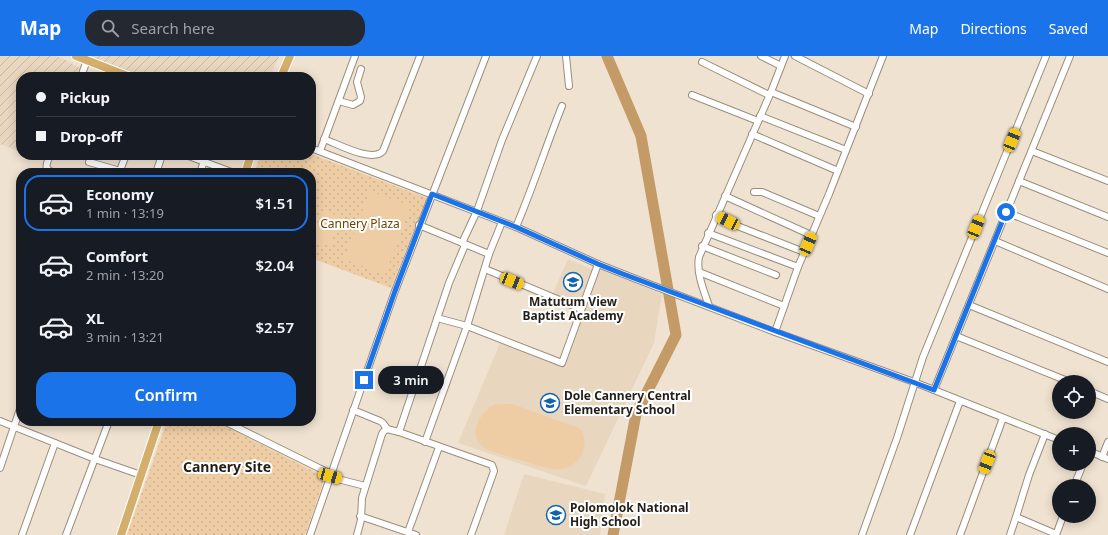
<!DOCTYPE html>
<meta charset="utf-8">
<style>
body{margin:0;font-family:"Noto Sans",sans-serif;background:#242831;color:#f1f3f6;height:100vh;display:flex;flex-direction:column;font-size:15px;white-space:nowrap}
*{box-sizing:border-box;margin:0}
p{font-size:13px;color:#9ea1a6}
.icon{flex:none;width:22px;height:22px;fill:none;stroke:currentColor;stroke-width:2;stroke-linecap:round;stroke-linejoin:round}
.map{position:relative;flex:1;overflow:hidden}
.side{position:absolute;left:16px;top:112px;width:300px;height:258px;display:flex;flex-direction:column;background:#171b24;border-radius:16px;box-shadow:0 2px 10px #0003}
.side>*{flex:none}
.top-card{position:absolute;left:16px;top:16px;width:300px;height:88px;border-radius:16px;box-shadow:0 2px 10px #0003;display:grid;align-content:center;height:88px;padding:0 20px;background:#171b24}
.buttons{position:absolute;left:1052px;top:319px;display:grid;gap:8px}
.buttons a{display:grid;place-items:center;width:44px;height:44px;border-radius:50%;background:#171b24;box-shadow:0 2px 10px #0003;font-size:20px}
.end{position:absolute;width:18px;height:18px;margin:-9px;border:5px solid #1a73e8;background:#fff;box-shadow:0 0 0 2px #fff}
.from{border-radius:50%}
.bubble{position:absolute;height:28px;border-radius:14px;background:#171b24;box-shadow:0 2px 10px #0003;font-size:13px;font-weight:600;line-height:28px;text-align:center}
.car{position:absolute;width:12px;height:24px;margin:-12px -6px;border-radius:5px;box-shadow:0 0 3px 1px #0007;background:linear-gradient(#f5c518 24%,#345 0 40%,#f5c518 0 76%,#345 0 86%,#f5c518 0)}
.top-card b{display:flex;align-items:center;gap:14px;height:38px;font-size:15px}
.top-card b+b{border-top:1px solid #363941}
.top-card i{width:10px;height:10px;background:#f1f3f6}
ul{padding:7px 0 0;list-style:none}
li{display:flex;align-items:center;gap:12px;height:56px;margin:0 8px 6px;padding:0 12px;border:2px solid transparent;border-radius:16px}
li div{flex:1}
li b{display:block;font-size:15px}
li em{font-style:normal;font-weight:600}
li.active{border-color:#1a73e8}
li>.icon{width:36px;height:36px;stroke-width:1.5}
.primary-button{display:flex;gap:8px;margin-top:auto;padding:8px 20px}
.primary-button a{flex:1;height:46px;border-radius:16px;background:#1a73e8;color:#fff;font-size:16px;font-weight:600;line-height:46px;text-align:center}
header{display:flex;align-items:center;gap:24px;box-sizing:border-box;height:56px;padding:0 20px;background:#1a73e8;color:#fff}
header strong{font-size:19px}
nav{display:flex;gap:22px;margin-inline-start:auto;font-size:14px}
.search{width:280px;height:36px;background:#242831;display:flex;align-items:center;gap:10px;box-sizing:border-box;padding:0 14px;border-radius:16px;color:#9ea1a6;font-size:15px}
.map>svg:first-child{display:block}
</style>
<header>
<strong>Map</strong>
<div class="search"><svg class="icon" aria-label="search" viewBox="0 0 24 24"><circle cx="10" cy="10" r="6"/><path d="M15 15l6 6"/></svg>Search here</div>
<nav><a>Map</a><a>Directions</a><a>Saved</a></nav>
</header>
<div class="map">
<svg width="1108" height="479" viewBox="0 0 1108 479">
<defs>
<pattern id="industrial-furrows" width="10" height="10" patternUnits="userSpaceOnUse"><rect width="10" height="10" fill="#e9d6bf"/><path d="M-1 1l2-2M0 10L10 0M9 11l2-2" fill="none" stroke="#c8b7a3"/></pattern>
<pattern id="grass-dots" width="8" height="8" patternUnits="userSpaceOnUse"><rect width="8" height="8" fill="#eecda5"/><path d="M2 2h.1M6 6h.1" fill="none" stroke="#ccb08d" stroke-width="1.8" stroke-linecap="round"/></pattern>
</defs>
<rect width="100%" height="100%" fill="#f0e2d0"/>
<g fill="#e9d6bf">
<path d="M568,203L593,214L580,251L552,239Z"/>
<path d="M599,212L662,238L654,287L586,430L458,387L503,280L562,308Z"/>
<path d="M524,418L605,438L600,479H504Z"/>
</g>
<g fill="url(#industrial-furrows)">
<path d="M0,0H56L68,5L80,12L76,21H21V96L0,88Z"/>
<path d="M89,0H279L270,21H142Z"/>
</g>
<g fill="url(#grass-dots)">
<path d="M311,98L427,142L391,232L311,202V117H254L261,99Z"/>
<path d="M167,365H215L325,421L305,479H127Z"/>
</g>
<g fill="#eecda5">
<path d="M370,135L411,150L385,219L344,203Z"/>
<path d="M323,154L341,161L330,190L312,183Z"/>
<path d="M507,348H512L579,372C585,378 586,387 583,395C572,423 545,412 524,405C512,402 500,398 488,394C473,385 472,374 482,359C485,355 489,351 494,349C498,348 502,348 507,348Z"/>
</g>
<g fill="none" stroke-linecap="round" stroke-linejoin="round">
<path stroke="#c49b67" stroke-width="11" d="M607,0L641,80L676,279L636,358L613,479"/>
<g stroke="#9a8d7d" stroke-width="8">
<g id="minor">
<path d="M566,0L569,30"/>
<path d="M761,0L781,10"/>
<path d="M795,0L869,38"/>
<path d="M702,6L769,39"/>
<path d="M81,21L87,4"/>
<path d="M771,36L856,71"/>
<path d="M692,39L758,65"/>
<path d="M339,45L353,49L360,45L361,41L357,26L361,13"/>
<path d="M760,60L846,94"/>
<path d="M752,78L838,115"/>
<path d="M324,83C338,88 372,107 383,95L420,0"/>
<path d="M311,92L516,171L598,208L636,223L775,276L914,326L1059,384"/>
<path d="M320,95L355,0"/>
<path d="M1032,95L1108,125"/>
<path d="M50,99C46,109 43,113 55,117"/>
<path d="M186,99L234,117"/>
<path d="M89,106L120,115"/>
<path d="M119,117L126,99"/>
<path d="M156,117L162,99"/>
<path d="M200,117L206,99"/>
<path d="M1019,125L1108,161"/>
<path d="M754,136H762L819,160"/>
<path d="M725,140L811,179"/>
<path d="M1006,156L1108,197"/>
<path d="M716,159L740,171L804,196"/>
<path d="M419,169L489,198"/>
<path d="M516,171C533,131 546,90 562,50"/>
<path d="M708,177L798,211"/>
<path d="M995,185L1108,233"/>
<path d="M462,187L477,155L502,84L537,0"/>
<path d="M702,190L776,219"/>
<path d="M485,213L581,253"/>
<path d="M699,216L784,250"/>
<path d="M969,249L1108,306"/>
<path d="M709,250C704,235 696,217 699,201L771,36L785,0"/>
<path d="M437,262L467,270L562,307L598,208"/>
<path d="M775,276L798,211L829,138L883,0"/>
<path d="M956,280L1070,326"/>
<path d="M934,334L1070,0"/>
<path d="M1089,335L1108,343"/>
<path d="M353,354L380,365L383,367L387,373"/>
<path d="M0,365L95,403L141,419"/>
<path d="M224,365L331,418"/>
<path d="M387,373L399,376L492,409L494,415L471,479"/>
<path d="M399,376L449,227L465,189"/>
<path d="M425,386L467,270L489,198L502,166"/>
<path d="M1089,395L1108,403"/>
<path d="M1102,401L1108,386"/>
<path d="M0,412L21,350"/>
<path d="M330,421L365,430"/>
<path d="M1074,430L1083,408"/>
<path d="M360,460L416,479"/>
<path d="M1016,461L1056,478"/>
<path d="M408,476L439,391"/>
<path d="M22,479L55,387"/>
<path d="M66,479L109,365"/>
<path d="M310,479L395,235L486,0"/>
<path d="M357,479L361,464L362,442L382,378L384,375L387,373"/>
<path d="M862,479L897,382L923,301L1046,0"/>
<path d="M910,479L960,345"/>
<path d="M960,479L1003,362"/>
<path d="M1010,479L1016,461L1029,419L1045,378"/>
<path d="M1056,479L1063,460"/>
</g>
</g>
<g stroke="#fff" stroke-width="10">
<g id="major">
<path d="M76,0L130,21"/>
<path d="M281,21L290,0"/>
<path d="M245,117L251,99"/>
<path d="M121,479L159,365"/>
</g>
</g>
<use href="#minor" stroke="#fff" stroke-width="6"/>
<use href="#major" stroke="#d4af6c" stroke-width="8"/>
</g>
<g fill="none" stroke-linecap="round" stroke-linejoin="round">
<path stroke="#1a73e8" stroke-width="5" d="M364,324L395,235L432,138L516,171L598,208L623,218L934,334L1006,156"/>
</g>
<defs>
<g id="school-ring" transform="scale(1)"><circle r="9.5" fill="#fff" stroke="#1163b1" stroke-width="1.5"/><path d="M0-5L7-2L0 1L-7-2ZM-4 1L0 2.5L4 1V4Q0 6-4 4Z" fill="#1163b1"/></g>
</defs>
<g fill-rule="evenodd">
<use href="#school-ring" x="573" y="226"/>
<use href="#school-ring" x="550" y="347"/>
<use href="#school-ring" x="556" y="459"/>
</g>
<g text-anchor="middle" stroke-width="4" stroke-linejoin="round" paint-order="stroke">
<g font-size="12" fill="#6b4400" stroke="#fff">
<text x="360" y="172">Cannery Plaza</text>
</g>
<g font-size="12" font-weight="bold" fill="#231e17" stroke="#fff" text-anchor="start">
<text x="573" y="250" text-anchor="middle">Matutum View<tspan x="573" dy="14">Baptist Academy</tspan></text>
<text x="564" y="344">Dole Cannery Central<tspan x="564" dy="14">Elementary School</tspan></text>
<text x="570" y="456">Polomolok National<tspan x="570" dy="14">High School</tspan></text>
</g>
<g font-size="14" font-weight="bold" fill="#231e17" stroke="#fff">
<text x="227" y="416">Cannery Site</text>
</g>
</g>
</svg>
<div class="buttons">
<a><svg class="icon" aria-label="locate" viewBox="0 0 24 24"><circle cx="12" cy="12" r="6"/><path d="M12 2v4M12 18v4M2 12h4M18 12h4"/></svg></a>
<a>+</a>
<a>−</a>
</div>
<i class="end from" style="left:1006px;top:156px"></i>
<i class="end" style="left:364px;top:324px"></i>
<div class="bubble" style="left:378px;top:310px;width:66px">3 min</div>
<i class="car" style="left:1012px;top:84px;rotate:22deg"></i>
<i class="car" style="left:728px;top:165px;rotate:296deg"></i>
<i class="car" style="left:976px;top:171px;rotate:22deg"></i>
<i class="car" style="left:808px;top:188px;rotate:23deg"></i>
<i class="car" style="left:512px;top:225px;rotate:112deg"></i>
<i class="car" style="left:987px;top:406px;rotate:201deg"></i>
<i class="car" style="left:330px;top:420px;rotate:106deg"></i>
<div class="top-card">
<b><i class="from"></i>Pickup</b>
<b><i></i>Drop-off</b>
</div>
<section class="side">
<ul>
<li class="active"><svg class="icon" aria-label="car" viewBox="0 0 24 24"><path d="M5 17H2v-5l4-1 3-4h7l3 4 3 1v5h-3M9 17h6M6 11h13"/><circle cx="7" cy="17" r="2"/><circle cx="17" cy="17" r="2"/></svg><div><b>Economy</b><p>1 min · 13:19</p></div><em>$1.51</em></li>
<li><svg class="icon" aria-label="car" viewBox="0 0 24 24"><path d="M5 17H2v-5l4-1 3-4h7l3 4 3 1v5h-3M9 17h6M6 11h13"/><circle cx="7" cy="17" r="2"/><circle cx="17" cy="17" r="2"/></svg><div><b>Comfort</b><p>2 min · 13:20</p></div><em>$2.04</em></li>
<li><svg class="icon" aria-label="car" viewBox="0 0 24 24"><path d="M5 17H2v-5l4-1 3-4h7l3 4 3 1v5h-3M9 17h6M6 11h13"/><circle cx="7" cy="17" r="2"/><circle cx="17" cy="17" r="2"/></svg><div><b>XL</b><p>3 min · 13:21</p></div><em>$2.57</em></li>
</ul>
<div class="primary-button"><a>Confirm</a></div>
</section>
</div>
